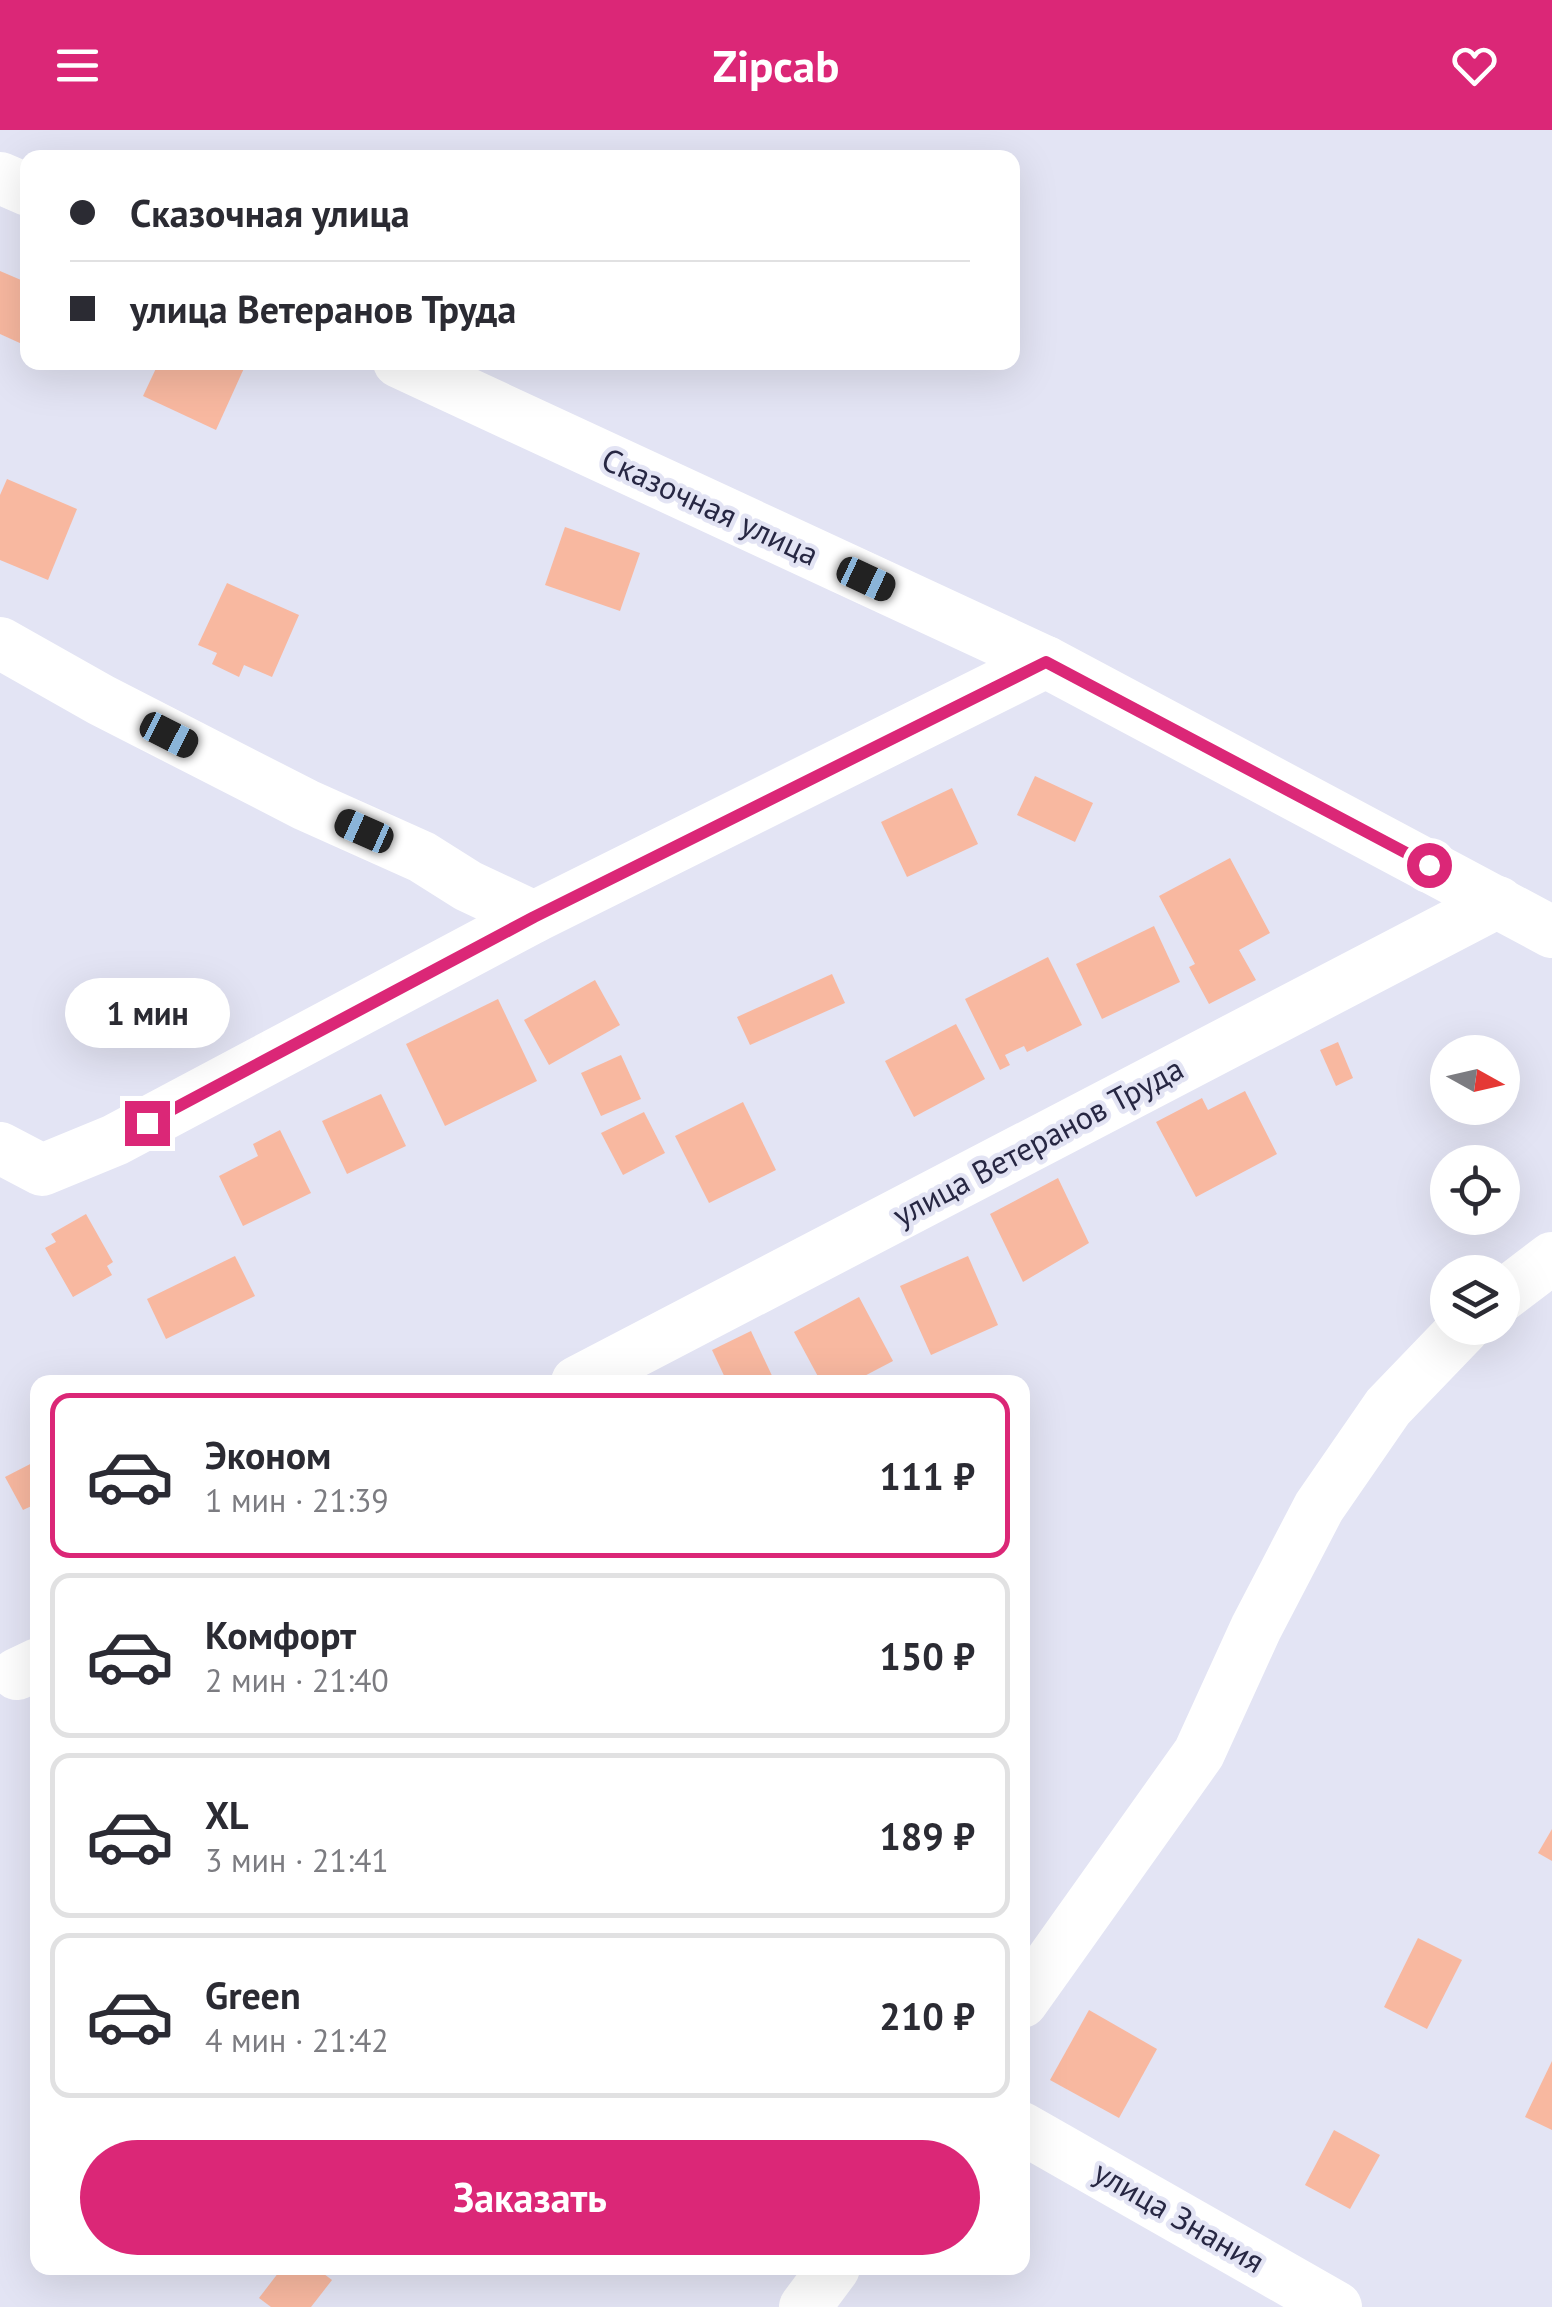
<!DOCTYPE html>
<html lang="ru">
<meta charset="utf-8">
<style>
body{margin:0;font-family:"PT Sans",sans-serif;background:#f7f7f7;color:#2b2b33;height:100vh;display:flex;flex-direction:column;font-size:38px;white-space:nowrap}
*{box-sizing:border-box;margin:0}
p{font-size:32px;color:#7c7c81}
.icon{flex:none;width:55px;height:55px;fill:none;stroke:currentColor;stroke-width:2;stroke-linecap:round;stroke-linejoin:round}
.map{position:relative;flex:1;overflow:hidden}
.panel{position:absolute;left:30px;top:1245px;width:1000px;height:900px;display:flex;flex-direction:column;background:#fff;border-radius:20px;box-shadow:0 10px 40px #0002}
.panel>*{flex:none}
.banner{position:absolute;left:20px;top:20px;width:1000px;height:220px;border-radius:20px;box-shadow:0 10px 40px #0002;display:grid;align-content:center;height:220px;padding:0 50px;background:#fff}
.needle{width:65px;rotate:98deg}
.tools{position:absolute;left:1430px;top:905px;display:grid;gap:20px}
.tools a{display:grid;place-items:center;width:90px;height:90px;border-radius:50%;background:#fff;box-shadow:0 10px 40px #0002;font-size:50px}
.end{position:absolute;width:45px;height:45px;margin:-22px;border:12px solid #db2777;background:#fff;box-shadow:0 0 0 5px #fff}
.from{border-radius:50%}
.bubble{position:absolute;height:70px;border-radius:35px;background:#fff;box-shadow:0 10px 40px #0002;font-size:32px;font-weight:800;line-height:70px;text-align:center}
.car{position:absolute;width:30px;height:60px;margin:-30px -15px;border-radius:12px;box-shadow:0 0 8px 2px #0007;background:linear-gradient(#222 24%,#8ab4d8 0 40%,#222 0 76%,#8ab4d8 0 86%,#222 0)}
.banner b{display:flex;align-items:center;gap:35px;height:95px;font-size:38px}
.banner b+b{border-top:2px solid #e1e1e2}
.banner i{width:25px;height:25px;background:#2b2b33}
ul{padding:18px 0 0;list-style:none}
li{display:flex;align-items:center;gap:30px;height:165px;margin:0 20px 15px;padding:0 30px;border:5px solid #e1e1e2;border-radius:20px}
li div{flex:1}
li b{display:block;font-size:38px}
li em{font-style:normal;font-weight:800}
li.current{border-color:#db2777}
li>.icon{width:90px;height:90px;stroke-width:1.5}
.cta{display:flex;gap:20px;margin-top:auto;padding:20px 50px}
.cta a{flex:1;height:115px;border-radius:60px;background:#db2777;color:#fff;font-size:40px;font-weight:800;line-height:115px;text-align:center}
header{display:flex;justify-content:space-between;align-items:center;height:130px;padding:0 50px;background:#db2777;color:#fff;font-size:45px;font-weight:800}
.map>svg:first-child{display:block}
</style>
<header><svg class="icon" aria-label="menu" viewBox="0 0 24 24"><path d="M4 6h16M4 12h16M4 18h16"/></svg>Zipcab<svg class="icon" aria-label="heart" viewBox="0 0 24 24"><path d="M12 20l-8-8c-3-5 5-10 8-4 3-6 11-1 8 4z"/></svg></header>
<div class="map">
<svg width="1552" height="2177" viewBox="0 0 1552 2177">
<rect width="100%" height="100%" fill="#e3e4f4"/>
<g fill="#f8b8a0">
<path d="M0,141L28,153V201L22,214L0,204Z"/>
<path d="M159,232H238L245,236L216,300L143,266Z"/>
<path d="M7,349L77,379L48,450L0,430V365Z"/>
<path d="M565,397L640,423L620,481L545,455Z"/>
<path d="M227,453L299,485L272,547L244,535L239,547L212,534L217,523L198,515Z"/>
<path d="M1035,646L1093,673L1075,712L1017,685Z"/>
<path d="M952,658L978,714L907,747L881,692Z"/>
<path d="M1230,728L1270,803L1239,820L1256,850L1209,874L1189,837L1195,834L1159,766Z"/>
<path d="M1154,796L1180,852L1102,889L1076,834Z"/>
<path d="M1048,827L1082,895L1027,922L1024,916L1005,925L1010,935L1000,940L965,869Z"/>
<path d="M832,844L845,873L750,915L737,887Z"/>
<path d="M595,850L620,895L549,935L524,890Z"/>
<path d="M498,869L537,951L445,996L406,914Z"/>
<path d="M956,894L985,949L914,987L885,931Z"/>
<path d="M1338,912L1353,948L1336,956L1320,920Z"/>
<path d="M621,925L641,969L601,986L581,943Z"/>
<path d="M1245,961L1277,1024L1196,1067L1156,992L1202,968L1208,980Z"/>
<path d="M381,964L406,1016L347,1044L322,991Z"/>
<path d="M743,972L776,1040L709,1073L675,1006Z"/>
<path d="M644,982L665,1023L623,1045L601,1003Z"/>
<path d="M280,1000L311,1063L243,1096L219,1046L258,1026L253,1014Z"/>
<path d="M1058,1048L1089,1113L1023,1152L990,1084Z"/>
<path d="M86,1084L113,1132L107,1136L112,1145L73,1167L45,1118L56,1112L51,1104Z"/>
<path d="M235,1126L255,1166L166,1209L147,1169Z"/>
<path d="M968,1126L998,1195L931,1225L900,1156Z"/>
<path d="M859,1167L893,1231L853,1252H821L794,1202Z"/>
<path d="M751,1201L775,1252H727L712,1220Z"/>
<path d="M38,1330V1373L23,1380L5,1347Z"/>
<path d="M1552,1699V1731L1538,1723Z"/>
<path d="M1418,1808L1462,1830L1427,1899L1384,1877Z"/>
<path d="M1089,1880L1157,1919L1119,1988L1050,1950Z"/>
<path d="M1552,1931V2000L1525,1987Z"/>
<path d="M1334,2000L1380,2025L1350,2079L1305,2055Z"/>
<path d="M282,2138H316L332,2150L311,2177H271L259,2168Z"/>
</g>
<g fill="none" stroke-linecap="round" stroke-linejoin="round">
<g stroke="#fff" stroke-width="52">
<path d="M0,48L28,60"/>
<path d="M399,232L1046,532L1552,802"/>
<path d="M0,513L101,570L306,675L422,727L468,756L534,787"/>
<path d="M0,1018L42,1040L115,1010L534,787L1046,532"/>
<path d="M1502,1166L1552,1128"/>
<path d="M577,1252L1498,772"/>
<path d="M17,1544L38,1534"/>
<path d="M1022,1872L1199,1623L1256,1498L1319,1377L1388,1277L1464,1198"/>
<path d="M1022,1998L1336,2177"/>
<path d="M805,2177L834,2138"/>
</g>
</g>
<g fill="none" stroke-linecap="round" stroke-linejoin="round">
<path stroke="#db2777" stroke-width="12" d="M147,993L534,787L1046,532L1429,735"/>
</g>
<g text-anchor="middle" stroke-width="9" stroke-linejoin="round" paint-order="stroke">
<g font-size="32" fill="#272743" stroke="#e3e4f4">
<text transform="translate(710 377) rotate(25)" y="11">Сказочная улица</text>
<text transform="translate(1038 1012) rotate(-28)" y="11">улица Ветеранов Труда</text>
<text transform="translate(1179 2087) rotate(30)" y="11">улица Знания</text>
</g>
</g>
</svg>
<div class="tools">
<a><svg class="needle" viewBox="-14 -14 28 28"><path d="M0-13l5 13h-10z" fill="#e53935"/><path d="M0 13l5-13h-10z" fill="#7c7c81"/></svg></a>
<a><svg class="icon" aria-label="locate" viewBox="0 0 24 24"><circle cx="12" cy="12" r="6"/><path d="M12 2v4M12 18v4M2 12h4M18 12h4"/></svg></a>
<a><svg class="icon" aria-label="layers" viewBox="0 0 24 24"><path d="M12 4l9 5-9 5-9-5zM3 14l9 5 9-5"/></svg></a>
</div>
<i class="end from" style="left:1429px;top:735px"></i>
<i class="end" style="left:147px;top:993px"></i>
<div class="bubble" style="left:65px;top:848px;width:165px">1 мин</div>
<i class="car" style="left:866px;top:449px;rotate:115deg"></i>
<i class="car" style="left:169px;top:605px;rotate:117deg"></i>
<i class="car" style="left:364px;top:701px;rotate:294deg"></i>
<div class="banner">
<b><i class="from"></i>Сказочная улица</b>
<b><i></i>улица Ветеранов Труда</b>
</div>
<section class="panel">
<ul>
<li class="current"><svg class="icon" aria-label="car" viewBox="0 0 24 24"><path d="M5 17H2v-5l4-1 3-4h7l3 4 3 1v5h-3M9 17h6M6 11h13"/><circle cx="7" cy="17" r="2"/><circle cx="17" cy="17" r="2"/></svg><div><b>Эконом</b><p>1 мин · 21:39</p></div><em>111 ₽</em></li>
<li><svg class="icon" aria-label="car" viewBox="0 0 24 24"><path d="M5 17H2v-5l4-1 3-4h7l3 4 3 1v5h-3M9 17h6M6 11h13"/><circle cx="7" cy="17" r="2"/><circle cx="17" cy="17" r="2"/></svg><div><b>Комфорт</b><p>2 мин · 21:40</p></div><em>150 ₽</em></li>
<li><svg class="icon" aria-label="car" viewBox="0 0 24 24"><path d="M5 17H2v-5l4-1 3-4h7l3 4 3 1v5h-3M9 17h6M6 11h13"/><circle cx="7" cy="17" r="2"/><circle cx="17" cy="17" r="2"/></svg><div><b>XL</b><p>3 мин · 21:41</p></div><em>189 ₽</em></li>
<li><svg class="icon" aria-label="car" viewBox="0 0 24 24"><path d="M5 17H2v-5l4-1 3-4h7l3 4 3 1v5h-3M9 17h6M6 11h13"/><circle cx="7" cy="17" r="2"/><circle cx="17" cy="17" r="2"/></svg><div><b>Green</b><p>4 мин · 21:42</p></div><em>210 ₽</em></li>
</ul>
<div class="cta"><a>Заказать</a></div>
</section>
</div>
